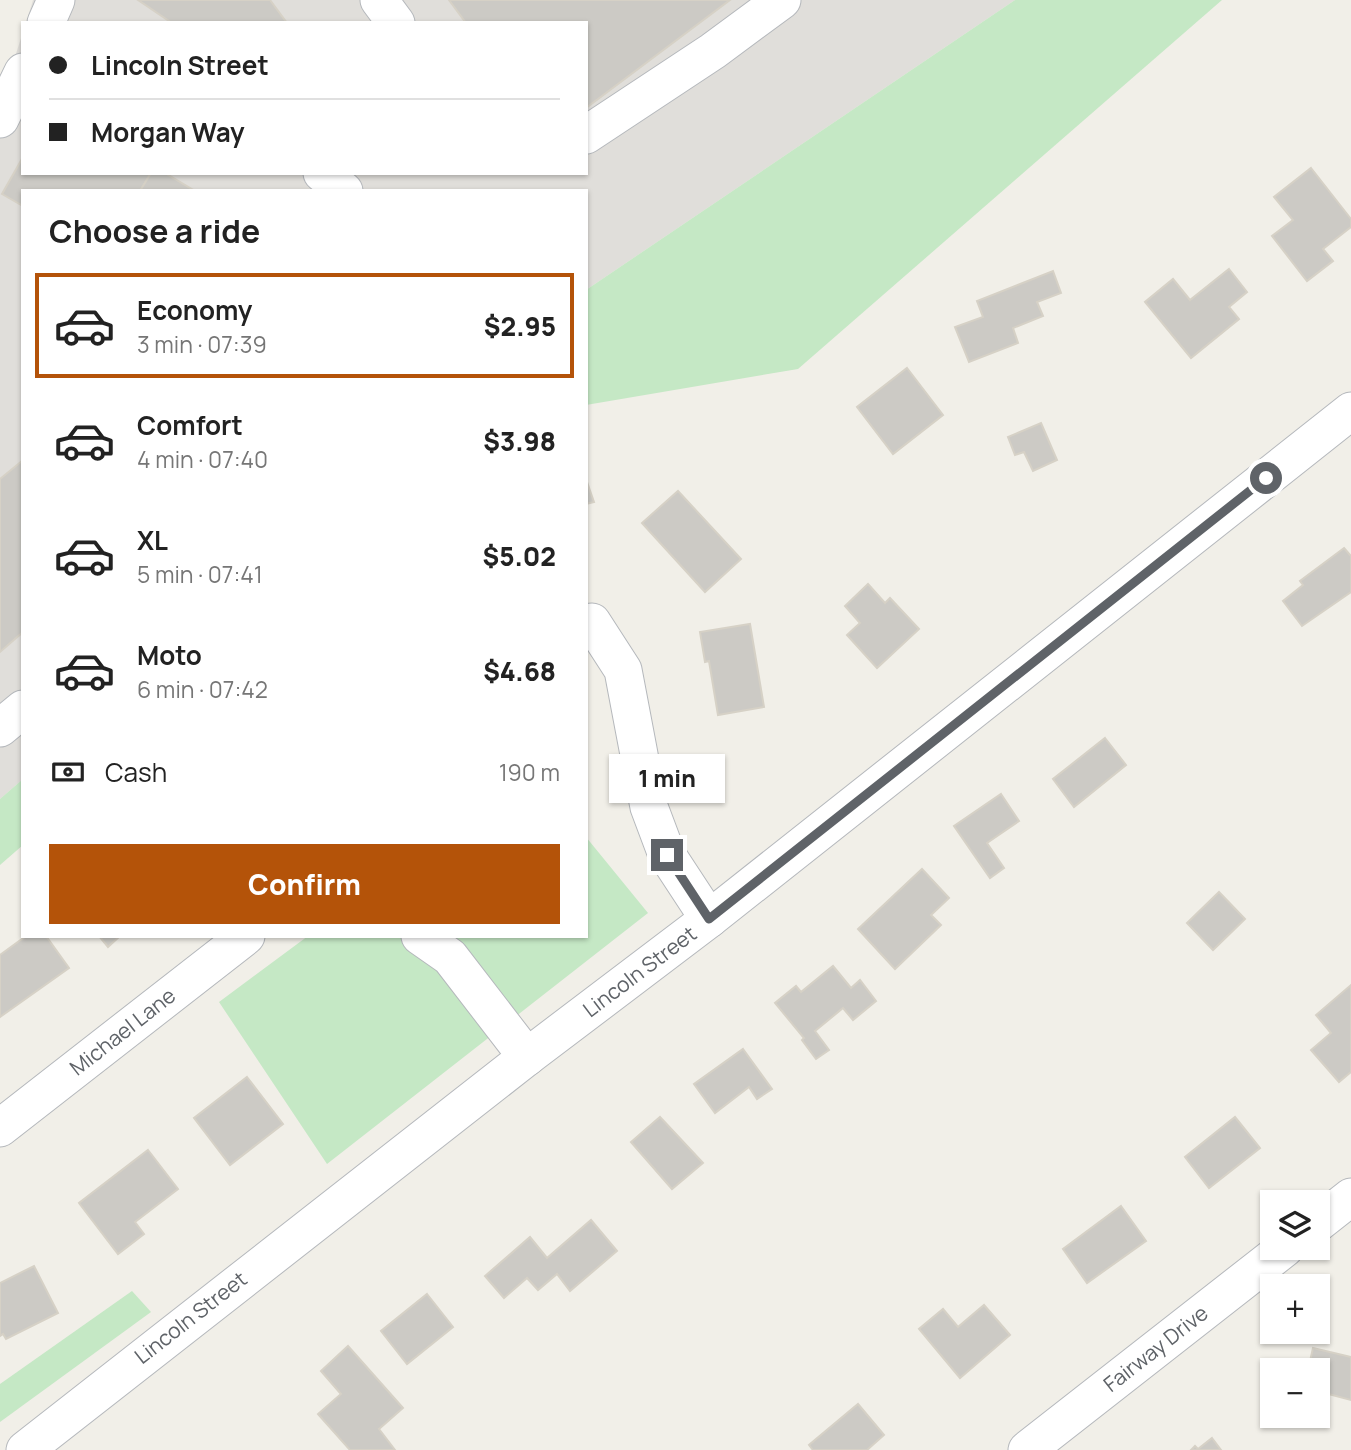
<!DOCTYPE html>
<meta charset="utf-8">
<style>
body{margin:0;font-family:Manrope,sans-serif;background:#f6f6f6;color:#222;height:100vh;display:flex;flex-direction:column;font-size:26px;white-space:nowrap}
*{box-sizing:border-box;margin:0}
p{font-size:23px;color:#767676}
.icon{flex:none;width:38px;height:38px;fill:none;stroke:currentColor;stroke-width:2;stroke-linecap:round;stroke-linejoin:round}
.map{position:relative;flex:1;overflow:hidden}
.panel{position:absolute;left:21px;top:189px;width:567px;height:749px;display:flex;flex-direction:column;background:#fff;border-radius:0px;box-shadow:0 2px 5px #0004}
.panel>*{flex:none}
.hud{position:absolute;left:21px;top:21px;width:567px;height:154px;border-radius:0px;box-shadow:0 2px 5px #0004;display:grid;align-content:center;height:154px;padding:0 28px;background:#fff}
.tools{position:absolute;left:1260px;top:1190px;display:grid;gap:14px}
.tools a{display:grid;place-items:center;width:70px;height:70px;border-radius:0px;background:#fff;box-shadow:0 2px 5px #0004;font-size:35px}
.end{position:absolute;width:32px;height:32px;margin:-16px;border:9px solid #5f6368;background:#fff;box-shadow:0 0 0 4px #fff}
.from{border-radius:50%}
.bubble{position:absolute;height:49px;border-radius:0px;background:#fff;box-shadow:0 2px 5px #0004;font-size:23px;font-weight:800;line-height:49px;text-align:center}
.hud b{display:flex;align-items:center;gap:24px;height:66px;font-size:26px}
.hud b+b{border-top:2px solid #e0e0e0}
.hud i{width:18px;height:18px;background:#222}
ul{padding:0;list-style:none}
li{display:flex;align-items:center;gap:21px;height:105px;margin:0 14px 10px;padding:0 14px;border:4px solid transparent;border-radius:0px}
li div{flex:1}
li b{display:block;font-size:26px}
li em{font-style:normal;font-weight:800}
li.on{border-color:#b45309}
li>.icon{width:63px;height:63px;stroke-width:1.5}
h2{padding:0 28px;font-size:32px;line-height:84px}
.pay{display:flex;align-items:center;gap:18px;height:77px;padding:0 28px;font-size:26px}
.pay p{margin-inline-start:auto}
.button{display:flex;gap:14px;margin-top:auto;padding:14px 28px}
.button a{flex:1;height:80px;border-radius:0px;background:#b45309;color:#fff;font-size:28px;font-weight:800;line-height:80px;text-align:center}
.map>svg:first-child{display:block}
</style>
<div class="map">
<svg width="1351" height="1450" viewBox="0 0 1351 1450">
<rect width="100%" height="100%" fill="#f1efe8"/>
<path fill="#e0deda" d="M33,0H1015L586,290V191H23V779L0,799V103L23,32V173H586V23H26Z"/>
<g fill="#c5e8c5">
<path d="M1015,0H1222L798,369L586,405V290Z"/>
<path d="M23,779V845L0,865V799Z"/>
<path d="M586,837L648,913L327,1164L219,1002L308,936H586Z"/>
<path d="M132,1291L151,1312L0,1422V1384Z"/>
</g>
<g fill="#cccac5" stroke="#d6d1c6" stroke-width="2">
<path d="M138,0H270L287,23H172Z"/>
<path d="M449,0H730L586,108V23H466Z"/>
<path d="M23,157V173H151L140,191H23V206L2,194Z"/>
<path d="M1311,168L1351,219V227L1323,249L1333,261L1307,281L1272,236L1293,220L1274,197Z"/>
<path d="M151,173H165L195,191H140Z"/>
<path d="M1229,269L1247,292L1229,307L1239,319L1191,358L1145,302L1173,279L1190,300Z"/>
<path d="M1053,271L1061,293L1037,302L1043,316L1013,328L1018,343L969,362L955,327L983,317L977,301Z"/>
<path d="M907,368L943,415L893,454L857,407Z"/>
<path d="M1041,423L1057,460L1033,471L1024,452L1015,455L1008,437Z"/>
<path d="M23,460V632L0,652V479Z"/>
<path d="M586,479L594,502L586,504Z"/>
<path d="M678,491L741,559L705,592L642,523Z"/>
<path d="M1344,548L1351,556V592L1302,626L1283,601L1303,585L1300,581Z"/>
<path d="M868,584L885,603L890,598L919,629L877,668L847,635L860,623L845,606Z"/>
<path d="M750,624L764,707L718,715L709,661L705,662L700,632Z"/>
<path d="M1105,738L1126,765L1074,807L1053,779Z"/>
<path d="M1001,794L1019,821L987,843L1004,868L990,878L954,826Z"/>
<path d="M922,869L949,898L931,915L941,925L895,969L858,929Z"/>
<path d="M1219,892L1245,919L1213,950L1187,923Z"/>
<path d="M26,936H46L69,968L0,1017V955Z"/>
<path d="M99,936H120L108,947Z"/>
<path d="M833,966L851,988L860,980L876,1001L853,1020L843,1008L815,1031L829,1050L816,1059L802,1040L804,1038L775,1003L796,986L801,992Z"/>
<path d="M1351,985V1072L1339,1082L1311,1050L1331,1033L1316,1015Z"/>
<path d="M743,1049L772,1089L757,1099L749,1087L715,1113L694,1084Z"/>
<path d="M247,1077L283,1124L230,1165L194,1118Z"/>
<path d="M660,1117L703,1163L672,1189L631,1142Z"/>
<path d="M1235,1117L1260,1148L1209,1188L1185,1157Z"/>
<path d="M148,1150L178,1189L135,1222L144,1234L118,1254L79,1203Z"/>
<path d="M1121,1206L1146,1241L1087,1283L1063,1249Z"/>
<path d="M591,1220L617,1251L570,1291L557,1274L538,1290L527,1278L504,1298L485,1276L530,1237L547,1258Z"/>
<path d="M34,1266L58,1313L6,1339L3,1334L0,1336V1283Z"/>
<path d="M427,1294L453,1327L407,1364L381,1331Z"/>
<path d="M984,1305L1010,1335L960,1378L919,1329L943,1309L958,1327Z"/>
<path d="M348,1346L403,1408L379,1429L395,1450H350L318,1414L341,1394L321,1371Z"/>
<path d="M1313,1348L1351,1357V1400L1321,1392L1318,1400V1370H1308Z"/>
<path d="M858,1404L884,1435L867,1450H813L809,1445Z"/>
<path d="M1212,1438L1221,1450H1191L1195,1446L1198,1449Z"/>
</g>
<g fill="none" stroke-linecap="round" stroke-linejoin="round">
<g stroke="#b5b8bc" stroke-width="39">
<g id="minor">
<path d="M379,0L396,23"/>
<path d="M46,23L56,0"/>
<path d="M0,119L23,72"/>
<path d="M586,135L713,51L782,0"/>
<path d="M322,173L344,191"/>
<path d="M592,622L623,670L649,807L667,855L709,919"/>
<path d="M0,728L23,709"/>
<path d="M420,936L450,957L527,1057"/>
<path d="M0,1128L246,936"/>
<path d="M1318,1223L1351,1197"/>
<path d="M25,1450L527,1057L709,919L1351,411"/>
<path d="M1027,1450L1285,1248"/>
</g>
</g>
<use href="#minor" stroke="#fff" stroke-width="37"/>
</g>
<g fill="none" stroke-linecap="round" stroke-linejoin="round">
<path stroke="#5f6368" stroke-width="9" d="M667,855L709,919L1266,478"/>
</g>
<g text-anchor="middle" stroke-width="7" stroke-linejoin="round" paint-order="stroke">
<g font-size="21" fill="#5f6368" stroke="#fff">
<text transform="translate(640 972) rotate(-37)" y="7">Lincoln Street</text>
<text transform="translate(123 1032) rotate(-38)" y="7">Michael Lane</text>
<text transform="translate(191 1318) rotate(-38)" y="7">Lincoln Street</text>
<text transform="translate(1156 1349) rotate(-38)" y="7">Fairway Drive</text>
</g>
</g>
</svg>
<div class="tools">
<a><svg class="icon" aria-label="layers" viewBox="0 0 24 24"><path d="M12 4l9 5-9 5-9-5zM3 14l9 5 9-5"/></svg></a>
<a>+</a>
<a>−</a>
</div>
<i class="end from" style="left:1266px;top:478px"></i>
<i class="end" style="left:667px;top:855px"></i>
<div class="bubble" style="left:609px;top:754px;width:116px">1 min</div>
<div class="hud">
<b><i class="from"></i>Lincoln Street</b>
<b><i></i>Morgan Way</b>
</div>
<section class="panel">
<h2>Choose a ride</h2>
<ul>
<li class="on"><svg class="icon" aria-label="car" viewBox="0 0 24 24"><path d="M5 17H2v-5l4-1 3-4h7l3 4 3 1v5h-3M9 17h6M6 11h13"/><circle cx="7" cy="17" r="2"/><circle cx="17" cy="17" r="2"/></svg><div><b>Economy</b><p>3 min · 07:39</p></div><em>$2.95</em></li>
<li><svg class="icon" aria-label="car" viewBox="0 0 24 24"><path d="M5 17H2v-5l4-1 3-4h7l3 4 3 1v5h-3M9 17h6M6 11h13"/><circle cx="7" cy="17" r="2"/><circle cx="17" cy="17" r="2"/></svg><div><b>Comfort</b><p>4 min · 07:40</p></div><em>$3.98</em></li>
<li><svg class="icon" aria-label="car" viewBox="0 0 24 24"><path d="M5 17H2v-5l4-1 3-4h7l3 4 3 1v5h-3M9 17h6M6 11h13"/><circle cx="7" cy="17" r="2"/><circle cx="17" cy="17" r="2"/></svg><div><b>XL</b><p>5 min · 07:41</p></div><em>$5.02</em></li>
<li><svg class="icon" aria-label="car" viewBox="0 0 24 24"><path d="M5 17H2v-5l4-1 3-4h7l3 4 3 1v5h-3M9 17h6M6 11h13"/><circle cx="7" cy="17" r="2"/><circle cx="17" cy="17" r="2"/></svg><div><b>Moto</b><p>6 min · 07:42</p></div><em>$4.68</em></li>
</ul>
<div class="pay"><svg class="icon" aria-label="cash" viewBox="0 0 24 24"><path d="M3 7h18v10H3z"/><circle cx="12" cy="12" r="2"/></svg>Cash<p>190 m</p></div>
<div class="button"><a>Confirm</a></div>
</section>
</div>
